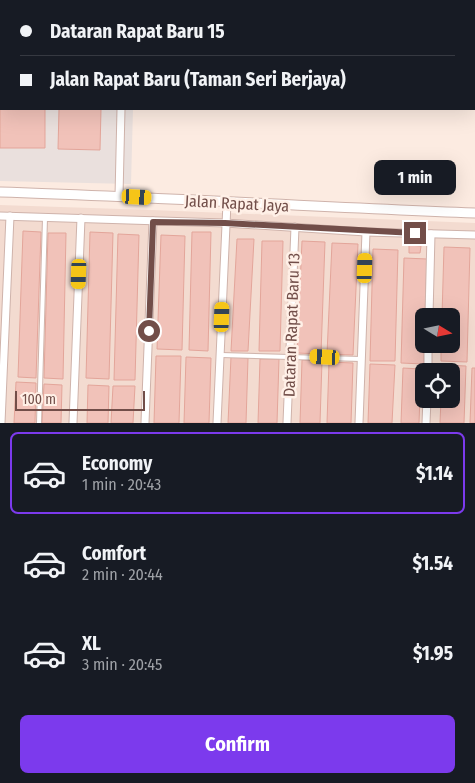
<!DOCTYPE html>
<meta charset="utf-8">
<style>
body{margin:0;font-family:"Fira Sans Condensed",sans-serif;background:#20242c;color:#f1f3f6;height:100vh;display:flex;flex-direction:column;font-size:19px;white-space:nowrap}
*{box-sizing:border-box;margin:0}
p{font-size:16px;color:#9ea1a6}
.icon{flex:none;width:28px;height:28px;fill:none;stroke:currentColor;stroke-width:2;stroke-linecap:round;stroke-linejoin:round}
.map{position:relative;height:423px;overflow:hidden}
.details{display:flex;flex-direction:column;background:#171b24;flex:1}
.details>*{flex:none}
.hud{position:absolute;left:0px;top:0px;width:475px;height:110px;box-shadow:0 5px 20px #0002;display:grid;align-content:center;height:110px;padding:0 20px;background:#171b24}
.needle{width:32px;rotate:100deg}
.buttons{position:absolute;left:415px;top:308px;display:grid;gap:10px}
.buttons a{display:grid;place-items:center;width:45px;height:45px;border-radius:8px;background:#171b24;box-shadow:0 5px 20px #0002;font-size:25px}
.scale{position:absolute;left:15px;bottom:12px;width:130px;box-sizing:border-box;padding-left:5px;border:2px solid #724e49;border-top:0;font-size:14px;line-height:18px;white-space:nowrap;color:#724e49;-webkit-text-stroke:4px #fff0e7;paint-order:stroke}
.end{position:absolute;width:22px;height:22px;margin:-11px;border:6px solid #724e49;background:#fff;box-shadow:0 0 0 2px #fff}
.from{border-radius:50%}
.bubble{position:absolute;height:35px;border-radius:8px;background:#171b24;box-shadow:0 5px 20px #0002;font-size:16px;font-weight:700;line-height:35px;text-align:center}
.car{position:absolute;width:15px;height:30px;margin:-15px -8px;border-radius:6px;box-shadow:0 0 4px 1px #0007;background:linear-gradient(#f5c518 24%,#345 0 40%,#f5c518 0 76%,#345 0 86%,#f5c518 0)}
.hud b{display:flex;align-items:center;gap:18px;height:48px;font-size:19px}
.hud b+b{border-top:1px solid #363941}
.hud i{width:12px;height:12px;background:#f1f3f6}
ul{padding:9px 0 0;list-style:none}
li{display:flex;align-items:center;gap:15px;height:82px;margin:0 10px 8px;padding:0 10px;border:2px solid transparent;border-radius:8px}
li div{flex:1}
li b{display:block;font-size:19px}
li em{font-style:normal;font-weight:700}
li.on{border-color:#7c3aed}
li>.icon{width:45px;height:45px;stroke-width:1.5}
.button{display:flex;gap:10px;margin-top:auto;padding:10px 20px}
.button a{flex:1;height:58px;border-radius:8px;background:#7c3aed;color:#fff;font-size:20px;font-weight:700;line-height:58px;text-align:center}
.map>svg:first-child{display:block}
</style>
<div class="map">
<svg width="475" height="423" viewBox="0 0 475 423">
<rect width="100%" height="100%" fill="#fcebe1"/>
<path fill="#f3dbd0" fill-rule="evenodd" d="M0,205L152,210L475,223V423H0ZM424,316H451V344H424ZM424,371H451V399H424Z"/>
<path fill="#eae0dd" d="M0,0H137L1,1V109H133L131,184L0,181Z"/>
<path fill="#dae9c0" d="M272,0H475V97L474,1H272Z"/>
<g fill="#f1c2b9" stroke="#e3a59a">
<path d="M0,0H76L1,1V16Z"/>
<rect x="0" y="16" width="1" height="59"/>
<path d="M0,107L1,109H45V148H0Z"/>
<path d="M59,109H101L100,150L58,149Z"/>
<path d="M23,231L41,232L36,378L18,377Z"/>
<path d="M90,232L113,233L109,379L86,378Z"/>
<path d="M192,232H211L208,351L189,350Z"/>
<path d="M48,233H66L63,379L44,378Z"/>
<path d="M118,234L139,235L135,380H114Z"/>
<path d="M161,235L185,236L182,350L157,349Z"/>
<path d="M237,239H254L248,351H231Z"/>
<path d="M262,241H283L280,351H259Z"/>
<path d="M302,241L325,242L321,354L297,353Z"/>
<path d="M332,243L358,244L353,355L327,354Z"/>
<path d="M409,245L421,246L420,253H409Z"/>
<path d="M444,247L470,248L467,362L441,361V344H451V316H442Z"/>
<path d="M373,249L398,250L395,361H370Z"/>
<path d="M404,258L427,259L425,316H424V364L401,363Z"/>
<path d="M156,356H181L179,423H154Z"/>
<path d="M186,357L211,358L209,423H184Z"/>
<path d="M231,357L248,358L246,423H228Z"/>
<path d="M260,359H279L277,423H258Z"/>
<path d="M302,360L322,361L320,423H300Z"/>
<path d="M329,362L353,363L351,423H327Z"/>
<path d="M370,364L395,365L392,423H368Z"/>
<path d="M442,365L466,366L464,423H440L441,399H451V371H442Z"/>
<path d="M403,368L421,369L419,423H401Z"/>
<path d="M472,368H475V423H470Z"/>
<path d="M16,382L36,383L35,423H14Z"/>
<path d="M44,384L62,385L61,423H42Z"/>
<path d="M88,385L109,386L108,423H87Z"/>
<path d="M113,386H135L133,423H111Z"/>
</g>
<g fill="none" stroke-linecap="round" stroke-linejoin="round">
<g stroke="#cfb3ab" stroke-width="6">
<g id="service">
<path d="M269,1V0"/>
<path d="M474,91H475"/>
<path d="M221,355L361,359"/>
<path d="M39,423L45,218"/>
</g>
</g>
<g stroke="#cfb3ab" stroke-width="9">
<g id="minor">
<path d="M126,1V0"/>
<path d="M0,84H1"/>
<path d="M119,196L121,109"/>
<path d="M0,216L225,223L366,232L475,235"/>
<path d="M429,316L431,234"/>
<path d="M428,371V344"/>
<path d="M1,423L10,216"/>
<path d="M73,423L81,218"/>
<path d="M145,423L153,221"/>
<path d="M217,423L227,203"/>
<path d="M287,423L295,227"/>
<path d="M359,423L366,232"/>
<path d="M426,423L427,399"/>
</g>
</g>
<g stroke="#cfb3ab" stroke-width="11">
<path id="tertiary" d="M0,192C158,197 317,207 475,213"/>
</g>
<use href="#service" stroke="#fff" stroke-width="4"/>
<use href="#minor" stroke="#fff" stroke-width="7"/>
<use href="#tertiary" stroke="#fff" stroke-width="9"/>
</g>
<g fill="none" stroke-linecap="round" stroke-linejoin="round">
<path stroke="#724e49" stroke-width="6" d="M149,331L153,222L225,223L415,233"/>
</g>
<g text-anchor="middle" stroke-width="5" stroke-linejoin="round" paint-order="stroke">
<g font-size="16" fill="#724e49" stroke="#fff0e7">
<text transform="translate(237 203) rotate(3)" y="6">Jalan Rapat Jaya</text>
<text transform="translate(291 325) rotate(-88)" y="6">Dataran Rapat Baru 13</text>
</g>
</g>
</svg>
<div class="buttons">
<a><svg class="needle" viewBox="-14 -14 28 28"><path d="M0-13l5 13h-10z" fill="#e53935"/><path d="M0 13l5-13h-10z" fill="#9ea1a6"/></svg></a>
<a><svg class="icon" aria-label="locate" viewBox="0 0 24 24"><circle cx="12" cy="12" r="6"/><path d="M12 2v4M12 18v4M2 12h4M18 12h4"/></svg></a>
</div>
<div class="scale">100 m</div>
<i class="end from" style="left:149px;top:331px"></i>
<i class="end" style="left:415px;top:233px"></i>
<div class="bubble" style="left:374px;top:160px;width:82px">1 min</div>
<i class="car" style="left:137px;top:197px;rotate:93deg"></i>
<i class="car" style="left:365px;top:268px;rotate:2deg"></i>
<i class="car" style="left:79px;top:274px;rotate:182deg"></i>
<i class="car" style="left:222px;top:317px;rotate:2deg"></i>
<i class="car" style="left:325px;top:357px;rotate:273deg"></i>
<div class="hud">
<b><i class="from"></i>Dataran Rapat Baru 15</b>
<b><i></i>Jalan Rapat Baru (Taman Seri Berjaya)</b>
</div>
</div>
<section class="details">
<ul>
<li class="on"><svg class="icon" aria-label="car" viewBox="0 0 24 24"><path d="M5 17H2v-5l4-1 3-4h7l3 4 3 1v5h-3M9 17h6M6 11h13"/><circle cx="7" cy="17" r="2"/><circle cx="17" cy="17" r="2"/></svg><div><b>Economy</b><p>1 min · 20:43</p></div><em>$1.14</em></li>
<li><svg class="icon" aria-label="car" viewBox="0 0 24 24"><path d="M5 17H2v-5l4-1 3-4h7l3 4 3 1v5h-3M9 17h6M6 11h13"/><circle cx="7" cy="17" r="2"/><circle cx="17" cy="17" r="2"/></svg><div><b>Comfort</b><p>2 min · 20:44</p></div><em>$1.54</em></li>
<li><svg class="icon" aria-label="car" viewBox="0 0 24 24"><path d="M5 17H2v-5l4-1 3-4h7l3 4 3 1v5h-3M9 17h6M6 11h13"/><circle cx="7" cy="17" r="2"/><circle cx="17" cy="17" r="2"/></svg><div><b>XL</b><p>3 min · 20:45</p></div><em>$1.95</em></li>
</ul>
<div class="button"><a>Confirm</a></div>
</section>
